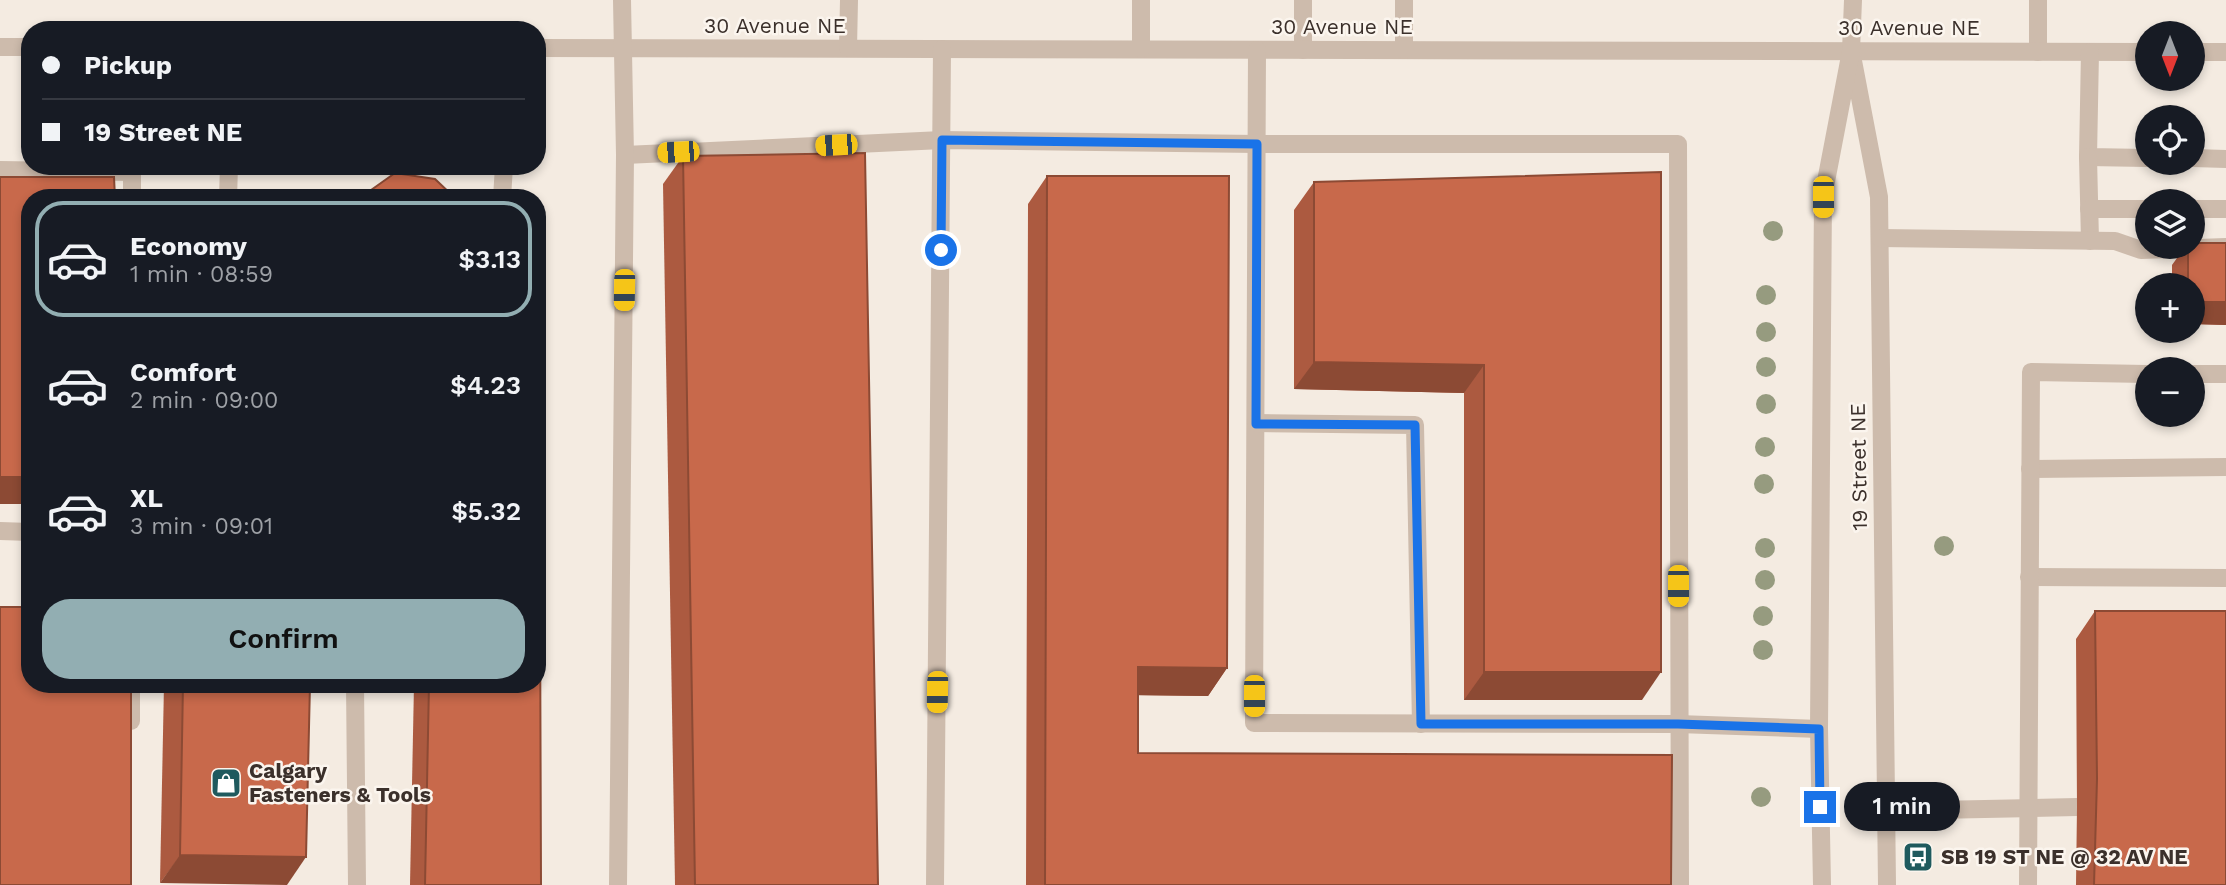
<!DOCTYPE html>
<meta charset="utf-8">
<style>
body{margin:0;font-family:"Work Sans",sans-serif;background:#20242c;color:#f1f3f6;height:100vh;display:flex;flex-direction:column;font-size:26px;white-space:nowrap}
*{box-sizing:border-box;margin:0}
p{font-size:23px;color:#9ea1a6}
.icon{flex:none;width:38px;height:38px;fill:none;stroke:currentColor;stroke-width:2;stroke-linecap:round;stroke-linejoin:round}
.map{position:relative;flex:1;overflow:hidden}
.panel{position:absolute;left:21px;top:189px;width:525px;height:504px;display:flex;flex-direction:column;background:#171b24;border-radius:28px;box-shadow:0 4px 10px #0003}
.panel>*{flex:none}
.hud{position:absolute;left:21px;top:21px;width:525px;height:154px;border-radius:28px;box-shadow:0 4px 10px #0003;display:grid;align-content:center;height:154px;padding:0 21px;background:#171b24}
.needle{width:46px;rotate:180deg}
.buttons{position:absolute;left:2135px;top:21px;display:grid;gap:14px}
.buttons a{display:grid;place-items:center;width:70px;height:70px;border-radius:50%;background:#171b24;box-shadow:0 4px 10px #0003;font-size:35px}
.end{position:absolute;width:32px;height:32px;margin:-16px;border:9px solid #1a73e8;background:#fff;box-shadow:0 0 0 4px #fff}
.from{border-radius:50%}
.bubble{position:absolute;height:49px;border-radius:24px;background:#171b24;box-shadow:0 4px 10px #0003;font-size:23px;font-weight:600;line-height:49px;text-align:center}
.car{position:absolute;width:21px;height:42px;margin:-21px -10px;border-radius:9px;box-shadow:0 0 5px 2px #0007;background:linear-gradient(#f5c518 24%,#345 0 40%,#f5c518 0 76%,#345 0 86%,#f5c518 0)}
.hud b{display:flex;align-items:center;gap:24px;height:66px;font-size:26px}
.hud b+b{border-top:2px solid #363941}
.hud i{width:18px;height:18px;background:#f1f3f6}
ul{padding:12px 0 0;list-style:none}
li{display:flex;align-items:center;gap:21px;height:116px;margin:0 14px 10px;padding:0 7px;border:4px solid transparent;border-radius:28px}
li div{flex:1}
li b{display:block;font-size:26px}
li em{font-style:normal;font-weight:600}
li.on{border-color:#92aeb2}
li>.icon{width:63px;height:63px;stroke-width:1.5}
.action{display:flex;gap:14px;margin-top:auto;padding:14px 21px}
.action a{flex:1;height:80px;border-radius:28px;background:#92aeb2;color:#111;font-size:28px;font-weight:600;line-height:80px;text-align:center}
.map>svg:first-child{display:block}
</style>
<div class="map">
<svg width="2226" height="885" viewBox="0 0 2226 885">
<rect width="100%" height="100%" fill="#f4ebe1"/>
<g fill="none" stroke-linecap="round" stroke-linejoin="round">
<g stroke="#cdbbac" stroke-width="18">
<path d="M1303,0V50"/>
<path d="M2038,0V52"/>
<path d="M0,47H30"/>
<path d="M537,48L2147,52"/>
<path d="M848,48L849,0"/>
<path d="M1141,49V0"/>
<path d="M1257,50L1254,723L1678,724L1819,729"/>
<path d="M1404,50V0"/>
<path d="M2090,52L2088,157L2147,158"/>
<path d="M2193,52H2226"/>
<path d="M1853,61L1879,197L1887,885"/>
<path d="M625,155L942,140L1257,144H1678L1680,885"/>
<path d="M2088,157L2090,241"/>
<path d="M2193,158L2226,159"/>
<path d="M0,170L132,172"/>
<path d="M132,198V166"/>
<path d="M228,198L229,166"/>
<path d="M502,198L504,166"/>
<path d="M2089,209H2147"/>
<path d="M2193,209H2226"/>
<path d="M1880,238L2115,241L2141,250L2226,247"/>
<path d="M2193,374H2226"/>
<path d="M1256,423L1415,425L1421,724"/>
<path d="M2030,469L2226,467"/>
<path d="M0,531L30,532"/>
<path d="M2029,577L2226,578"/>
<path d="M355,684L357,885"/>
<path d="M131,721V684"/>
<path d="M1886,811L2077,807"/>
<path d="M618,885L625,155L622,0"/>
<path d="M935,885L942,49"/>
<path d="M1822,885L1819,729L1823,197L1851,51L1853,0"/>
<path d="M2028,885L2031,372L2147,374"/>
</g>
</g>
<g fill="#969b7f">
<circle cx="1773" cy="231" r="10"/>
<circle cx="1766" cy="295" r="10"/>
<circle cx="1766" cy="332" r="10"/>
<circle cx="1766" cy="367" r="10"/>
<circle cx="1766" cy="404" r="10"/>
<circle cx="1765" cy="447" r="10"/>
<circle cx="1764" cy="484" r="10"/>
<circle cx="1944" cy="546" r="10"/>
<circle cx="1765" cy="548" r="10"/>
<circle cx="1765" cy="580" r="10"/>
<circle cx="1763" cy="616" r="10"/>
<circle cx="1763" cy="650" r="10"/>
<circle cx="1761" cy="797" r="10"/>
</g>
<g fill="#ac5a40">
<path d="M683,156L878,885H675L663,184Z"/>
<path d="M1661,172L1642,700H1464V393L1294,389V210L1314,182Z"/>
<path d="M1047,176L1227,668L1208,696L1138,695V753L1671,885H1026L1028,204Z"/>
<path d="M2226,243V325L2193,324V285H2172V265L2185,247Z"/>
<path d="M2095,611L2226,885H2076L2077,807L2076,639Z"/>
<path d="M164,684H310L160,883Z"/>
<path d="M414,684H537L541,885H410Z"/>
</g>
<g fill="#8c4a34">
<path d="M2193,302H2226V325L2193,324Z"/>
<path d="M1314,362L1484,365L1464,393L1294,389Z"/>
<rect x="0" y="477" width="30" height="27"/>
<path d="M1138,667L1227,668L1208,696L1119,695Z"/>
<path d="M1484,672H1661L1642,700H1464Z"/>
<path d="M180,855L306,857L287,885L160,883Z"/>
</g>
<g fill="#c8694b" stroke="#8c4a34" stroke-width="2">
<path d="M865,153L878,885H695L683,156Z"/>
<path d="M1661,172V672H1484V365L1314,362V182Z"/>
<path d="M395,173L435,179L455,198H313L364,195Z"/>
<path d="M1047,176H1229L1227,668L1138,667V753L1672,755L1671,885H1045Z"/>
<path d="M0,177H114L115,198H30V477H0Z"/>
<path d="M2193,243H2226V302H2193V285H2188V247H2193Z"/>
<path d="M537,595H540L541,885H425L429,684H537Z"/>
<path d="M0,607H30V684H131V885H0Z"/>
<path d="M2095,611H2226V885H2094L2097,779Z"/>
<path d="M183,684H310L306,857L180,855Z"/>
</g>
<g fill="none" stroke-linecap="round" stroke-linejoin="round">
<path stroke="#1a73e8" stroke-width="9" d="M941,250L942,140L1257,144L1256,424L1415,425L1421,724H1678L1819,729L1820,807"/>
</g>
<defs>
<g id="shop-square" transform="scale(1.575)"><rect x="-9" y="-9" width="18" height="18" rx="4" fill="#1f5a5e" stroke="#fbf5ee"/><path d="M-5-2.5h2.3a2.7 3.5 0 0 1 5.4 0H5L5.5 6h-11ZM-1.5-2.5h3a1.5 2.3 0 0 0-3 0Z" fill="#fff"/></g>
<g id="bus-square" transform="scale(1.575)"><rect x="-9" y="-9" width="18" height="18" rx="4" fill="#1f5a5e" stroke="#fbf5ee"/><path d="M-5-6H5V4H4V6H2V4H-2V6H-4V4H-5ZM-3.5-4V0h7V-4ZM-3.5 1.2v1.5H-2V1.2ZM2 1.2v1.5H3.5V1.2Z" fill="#fff"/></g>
</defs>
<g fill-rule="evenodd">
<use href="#shop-square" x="226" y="783"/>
<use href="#bus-square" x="1918" y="857"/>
</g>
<g text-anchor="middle" stroke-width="5" stroke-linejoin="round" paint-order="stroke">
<g font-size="21" fill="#3b302b" stroke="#fbf5ee">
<text x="775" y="33">30 Avenue NE</text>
<text x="1342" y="34">30 Avenue NE</text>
<text x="1909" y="35">30 Avenue NE</text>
<text transform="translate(1859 467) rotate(-91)" y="7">19 Street NE</text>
</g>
<g font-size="21" font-weight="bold" fill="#3b302b" stroke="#fbf5ee" text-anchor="start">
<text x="249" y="778">Calgary<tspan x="249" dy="24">Fasteners &amp; Tools</tspan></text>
<text x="1941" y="864">SB 19 ST NE @ 32 AV NE</text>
</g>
</g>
</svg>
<div class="buttons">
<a><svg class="needle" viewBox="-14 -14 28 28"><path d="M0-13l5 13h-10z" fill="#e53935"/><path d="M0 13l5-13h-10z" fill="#9ea1a6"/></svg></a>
<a><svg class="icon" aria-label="locate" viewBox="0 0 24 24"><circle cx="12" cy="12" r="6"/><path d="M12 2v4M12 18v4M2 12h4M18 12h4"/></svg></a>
<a><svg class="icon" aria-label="layers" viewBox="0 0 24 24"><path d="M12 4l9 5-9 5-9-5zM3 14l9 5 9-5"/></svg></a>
<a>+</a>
<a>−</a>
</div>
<i class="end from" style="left:941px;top:250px"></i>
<i class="end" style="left:1820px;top:807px"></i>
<div class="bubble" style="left:1844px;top:782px;width:116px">1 min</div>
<i class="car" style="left:836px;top:145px;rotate:267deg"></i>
<i class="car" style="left:678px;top:152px;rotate:267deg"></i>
<i class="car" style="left:1823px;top:197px;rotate:180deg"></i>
<i class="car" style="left:624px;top:290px;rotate:181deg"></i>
<i class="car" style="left:1678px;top:586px;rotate:180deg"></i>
<i class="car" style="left:937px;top:692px;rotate:181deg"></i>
<i class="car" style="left:1254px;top:696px;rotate:180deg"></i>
<div class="hud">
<b><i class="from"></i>Pickup</b>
<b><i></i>19 Street NE</b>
</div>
<section class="panel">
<ul>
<li class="on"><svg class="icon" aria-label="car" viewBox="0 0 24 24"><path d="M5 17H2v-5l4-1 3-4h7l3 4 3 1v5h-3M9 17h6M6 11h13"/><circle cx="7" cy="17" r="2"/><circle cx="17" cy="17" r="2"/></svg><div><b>Economy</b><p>1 min · 08:59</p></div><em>$3.13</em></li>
<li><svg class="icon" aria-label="car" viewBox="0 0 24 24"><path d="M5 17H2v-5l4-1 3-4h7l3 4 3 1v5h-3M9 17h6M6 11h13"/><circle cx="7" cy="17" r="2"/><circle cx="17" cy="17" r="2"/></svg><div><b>Comfort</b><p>2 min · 09:00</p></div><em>$4.23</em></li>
<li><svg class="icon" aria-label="car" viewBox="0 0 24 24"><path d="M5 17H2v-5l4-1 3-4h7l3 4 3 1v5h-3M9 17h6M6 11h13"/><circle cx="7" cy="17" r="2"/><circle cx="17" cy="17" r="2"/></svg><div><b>XL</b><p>3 min · 09:01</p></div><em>$5.32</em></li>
</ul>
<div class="action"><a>Confirm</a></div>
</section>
</div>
